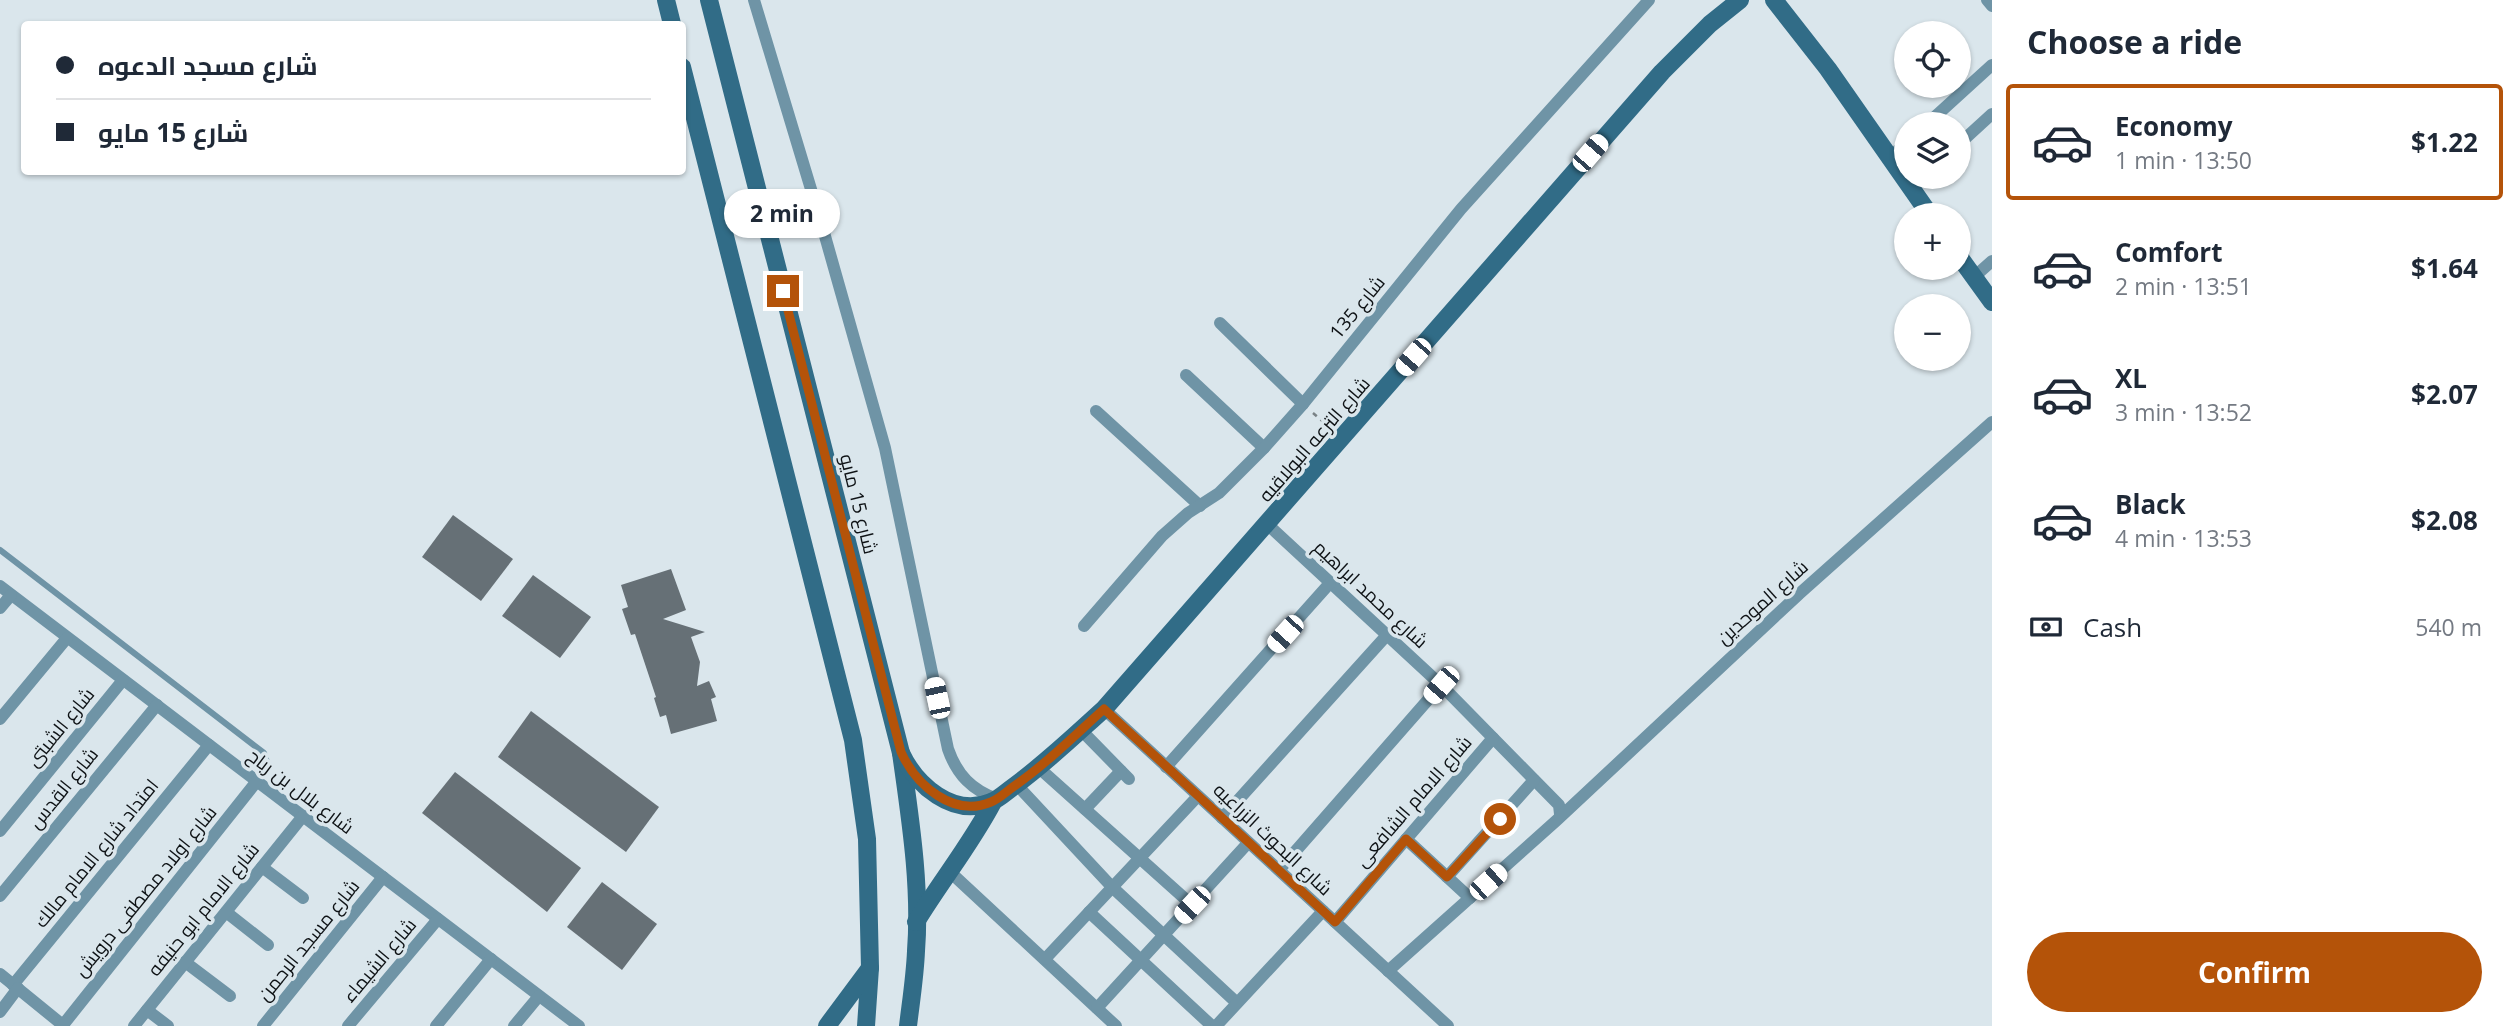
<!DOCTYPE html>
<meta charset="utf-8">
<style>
body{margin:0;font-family:"Open Sans",Cairo,sans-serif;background:#f6f6f7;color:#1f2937;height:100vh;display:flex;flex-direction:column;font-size:26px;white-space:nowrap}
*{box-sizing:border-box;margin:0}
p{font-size:23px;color:#747a83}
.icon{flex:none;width:38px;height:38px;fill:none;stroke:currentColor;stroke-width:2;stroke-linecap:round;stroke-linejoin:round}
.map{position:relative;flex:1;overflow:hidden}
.details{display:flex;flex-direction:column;background:#fff;width:525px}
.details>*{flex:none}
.guide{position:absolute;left:21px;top:21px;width:665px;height:154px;border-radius:7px;box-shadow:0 2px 5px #0004;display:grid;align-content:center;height:154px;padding:0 35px;background:#fff}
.tools{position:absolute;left:1894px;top:21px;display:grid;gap:14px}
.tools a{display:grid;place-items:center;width:77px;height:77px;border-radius:50%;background:#fff;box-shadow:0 2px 5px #0004;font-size:35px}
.end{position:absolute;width:32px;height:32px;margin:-16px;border:9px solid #b45309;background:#fff;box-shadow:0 0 0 4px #fff}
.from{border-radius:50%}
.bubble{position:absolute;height:49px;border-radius:24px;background:#fff;box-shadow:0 2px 5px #0004;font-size:23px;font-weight:700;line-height:49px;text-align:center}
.car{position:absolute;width:21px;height:42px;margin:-21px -10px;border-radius:9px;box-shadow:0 0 5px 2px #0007;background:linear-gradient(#fff 24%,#345 0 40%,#fff 0 76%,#345 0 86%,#fff 0)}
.guide b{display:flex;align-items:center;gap:24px;height:66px;font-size:26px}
.guide b+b{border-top:2px solid #e0e1e3}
.guide i{width:18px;height:18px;background:#1f2937}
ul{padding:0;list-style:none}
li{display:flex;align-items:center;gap:21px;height:116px;margin:0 14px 10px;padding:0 21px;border:4px solid transparent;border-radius:7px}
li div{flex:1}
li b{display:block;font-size:26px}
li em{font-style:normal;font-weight:700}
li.current{border-color:#b45309}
li>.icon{width:63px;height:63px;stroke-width:1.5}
h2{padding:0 35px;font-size:32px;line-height:84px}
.pay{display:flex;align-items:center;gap:18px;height:77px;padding:0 35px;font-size:26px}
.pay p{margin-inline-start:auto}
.primary-button{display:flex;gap:14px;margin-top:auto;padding:14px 35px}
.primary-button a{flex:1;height:80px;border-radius:42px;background:#b45309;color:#fff;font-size:28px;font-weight:700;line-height:80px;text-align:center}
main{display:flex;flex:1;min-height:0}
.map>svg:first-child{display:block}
</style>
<main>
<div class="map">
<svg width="1992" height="1026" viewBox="0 0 1992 1026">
<rect width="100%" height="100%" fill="#dae6ec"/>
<g fill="#667076">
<path d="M453,515L513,559L481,601L422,557Z"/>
<path d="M671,569L686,610L663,619L705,632L691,637L700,662L697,686L709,681L716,697L711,699L717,721L671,734L666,715L660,717L654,698L656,697L635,634L631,635L622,609L628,607L621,585Z"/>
<path d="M533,575L591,617L560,658L502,616Z"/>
<path d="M531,711L659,807L626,852L498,757Z"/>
<path d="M455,772L581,868L547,912L422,813Z"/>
<path d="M602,882L657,924L622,970L567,927Z"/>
</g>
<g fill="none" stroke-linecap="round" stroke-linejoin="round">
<path stroke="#798286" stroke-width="2.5" stroke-dasharray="5 5" stroke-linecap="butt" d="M1313,413L1329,427"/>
<path stroke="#6f94a6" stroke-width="6" d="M0,550L264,753L268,765L257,781"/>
<g stroke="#6f94a6" stroke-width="12">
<path d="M754,0L823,229L885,448L948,749C957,775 972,790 997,799"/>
<path d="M1987,0L1992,6"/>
<path d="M1927,124L1992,65"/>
<path d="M1958,145L1992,114"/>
<path d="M1889,158L1906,143"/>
<path d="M1974,277L1992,261"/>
<path d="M1220,323L1303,404"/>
<path d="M1186,375L1264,448"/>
<path d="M1096,411L1200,506"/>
<path d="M1267,524L1441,685L1559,805L1560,814"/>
<path d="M0,586L579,1026"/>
<path d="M0,608L11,595"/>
<path d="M1084,626L1162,536L1188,513L1219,493L1264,448L1303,404L1461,209L1649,0"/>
<path d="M1104,709L1448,1026"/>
<path d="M0,719L67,638"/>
<path d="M1081,730L1129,779"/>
<path d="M1166,767L1330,583"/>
<path d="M1039,768L1192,905"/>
<path d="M1017,785L1112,887L1237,1003"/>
<path d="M1085,809L1121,771"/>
<path d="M1222,818L1387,635"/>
<path d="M0,831L123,680"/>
<path d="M1406,839L1470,898"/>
<path d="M262,867L303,898"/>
<path d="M1279,870L1441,685"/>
<path d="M949,871L1116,1026"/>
<path d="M1447,877L1534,780"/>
<path d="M0,896L157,705"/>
<path d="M226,912L268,945"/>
<path d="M1089,912L1212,1026"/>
<path d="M1335,922L1493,738"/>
<path d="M1045,959L1198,796"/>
<path d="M185,962L230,996"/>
<path d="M1388,971L1557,820L1799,594L1992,422"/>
<path d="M0,974L64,1026"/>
<path d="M13,985L209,745"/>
<path d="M1097,1008L1248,843"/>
<path d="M147,1010L168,1026"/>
<path d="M0,1012L18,988"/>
<path d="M63,1025L257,781"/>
<path d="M134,1026L303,816"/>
<path d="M263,1026L383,877"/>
<path d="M348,1026L438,919"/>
<path d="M436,1026L491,959"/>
<path d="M514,1026L539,996"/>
<path d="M1216,1026L1323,911"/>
</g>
<g stroke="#316c87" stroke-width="18">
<path d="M666,0L672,24"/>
<path d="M709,0L901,753C910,818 921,885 916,951C915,976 911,1001 908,1026"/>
<path d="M1774,0L1828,69L1930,215"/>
<path d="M682,67L853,740L867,839L870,968L866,1026"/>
<path d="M1958,255L1992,302"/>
<path d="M901,753C916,785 953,818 991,802C999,799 1006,792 1013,787C1046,763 1074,736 1104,709L1662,72L1710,24L1740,0"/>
<path d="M916,922C941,881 971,844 993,802"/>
<path d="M827,1026L870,968"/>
</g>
</g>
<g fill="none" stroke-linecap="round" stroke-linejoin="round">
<path stroke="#b45309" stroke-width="9" d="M783,291L901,752C916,785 953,818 991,802C999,799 1006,792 1013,787C1046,764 1074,736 1104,709L1335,922L1406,839L1447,877L1500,819"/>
</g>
<g text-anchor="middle" stroke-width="7" stroke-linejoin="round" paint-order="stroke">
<g font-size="19" fill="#0e1215" stroke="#dae6ec">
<text transform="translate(1357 307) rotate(-51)" y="7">شارع 135</text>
<text transform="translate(1314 439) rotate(-49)" y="7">شارع الترعه البولاقيه</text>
<text transform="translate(859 504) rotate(76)" y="7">شارع 15 مايو</text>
<text transform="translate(1371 594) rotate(43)" y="7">شارع محمد ابراهيم</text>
<text transform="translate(1762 602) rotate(-42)" y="7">شارع الموحدين</text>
<text transform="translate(60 727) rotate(-51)" y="7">شارع الشبتى</text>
<text transform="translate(63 788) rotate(-51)" y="7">شارع القدس</text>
<text transform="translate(301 791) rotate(37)" y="7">شارع بلال بن رباح</text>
<text transform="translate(1413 801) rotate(-49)" y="7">شارع الامام الشافعى</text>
<text transform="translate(1273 839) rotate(43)" y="7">شارع البحوث الزراعيه</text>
<text transform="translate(96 853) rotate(-51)" y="7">امتداد شارع الامام مالك</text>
<text transform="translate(145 891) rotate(-51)" y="7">شارع اولاد مصطفى درويش</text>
<text transform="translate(203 909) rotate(-51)" y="7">شارع الامام ابو حنيفه</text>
<text transform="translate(308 940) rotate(-51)" y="7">شارع مسجد الرحمن</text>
<text transform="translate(379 960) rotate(-50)" y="7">شارع الشيماء</text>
</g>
</g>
</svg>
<div class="tools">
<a><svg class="icon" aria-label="locate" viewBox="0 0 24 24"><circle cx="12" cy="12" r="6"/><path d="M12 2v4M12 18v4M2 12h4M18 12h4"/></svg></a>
<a><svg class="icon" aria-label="layers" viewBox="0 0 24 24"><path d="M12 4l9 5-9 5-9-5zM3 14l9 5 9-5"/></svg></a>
<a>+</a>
<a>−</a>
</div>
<i class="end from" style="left:1500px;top:819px"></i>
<i class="end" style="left:783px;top:291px"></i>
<div class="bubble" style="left:724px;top:189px;width:116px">2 min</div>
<i class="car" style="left:1590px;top:153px;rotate:41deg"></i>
<i class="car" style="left:1413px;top:357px;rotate:221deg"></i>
<i class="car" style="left:1285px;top:634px;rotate:222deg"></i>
<i class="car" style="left:1441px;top:685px;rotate:221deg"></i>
<i class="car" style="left:937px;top:698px;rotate:348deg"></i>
<i class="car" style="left:1488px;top:882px;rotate:48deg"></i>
<i class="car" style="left:1192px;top:905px;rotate:223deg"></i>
<div class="guide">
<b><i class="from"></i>شارع مسجد الدعوه</b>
<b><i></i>شارع 15 مايو</b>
</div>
</div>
<section class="details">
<h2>Choose a ride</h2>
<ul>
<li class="current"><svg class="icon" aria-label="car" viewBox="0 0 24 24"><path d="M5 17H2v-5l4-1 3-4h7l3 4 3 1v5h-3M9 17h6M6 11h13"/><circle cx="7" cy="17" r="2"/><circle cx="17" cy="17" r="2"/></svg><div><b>Economy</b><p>1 min · 13:50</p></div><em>$1.22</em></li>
<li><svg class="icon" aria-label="car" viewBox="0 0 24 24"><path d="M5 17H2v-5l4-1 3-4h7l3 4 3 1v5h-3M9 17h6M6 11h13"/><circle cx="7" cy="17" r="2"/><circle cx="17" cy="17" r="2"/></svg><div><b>Comfort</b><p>2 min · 13:51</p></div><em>$1.64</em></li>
<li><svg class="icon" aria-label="car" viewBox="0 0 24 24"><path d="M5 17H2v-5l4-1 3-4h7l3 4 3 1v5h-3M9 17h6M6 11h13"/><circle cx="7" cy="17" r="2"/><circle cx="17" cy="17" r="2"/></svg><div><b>XL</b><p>3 min · 13:52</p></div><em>$2.07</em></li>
<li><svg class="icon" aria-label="car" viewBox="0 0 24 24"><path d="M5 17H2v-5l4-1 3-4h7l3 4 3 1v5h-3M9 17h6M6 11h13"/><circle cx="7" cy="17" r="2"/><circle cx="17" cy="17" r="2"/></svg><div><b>Black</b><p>4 min · 13:53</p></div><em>$2.08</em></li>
</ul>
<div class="pay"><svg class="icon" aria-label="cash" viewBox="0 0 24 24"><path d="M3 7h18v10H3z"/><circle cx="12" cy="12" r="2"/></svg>Cash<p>540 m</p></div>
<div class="primary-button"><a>Confirm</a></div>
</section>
</main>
